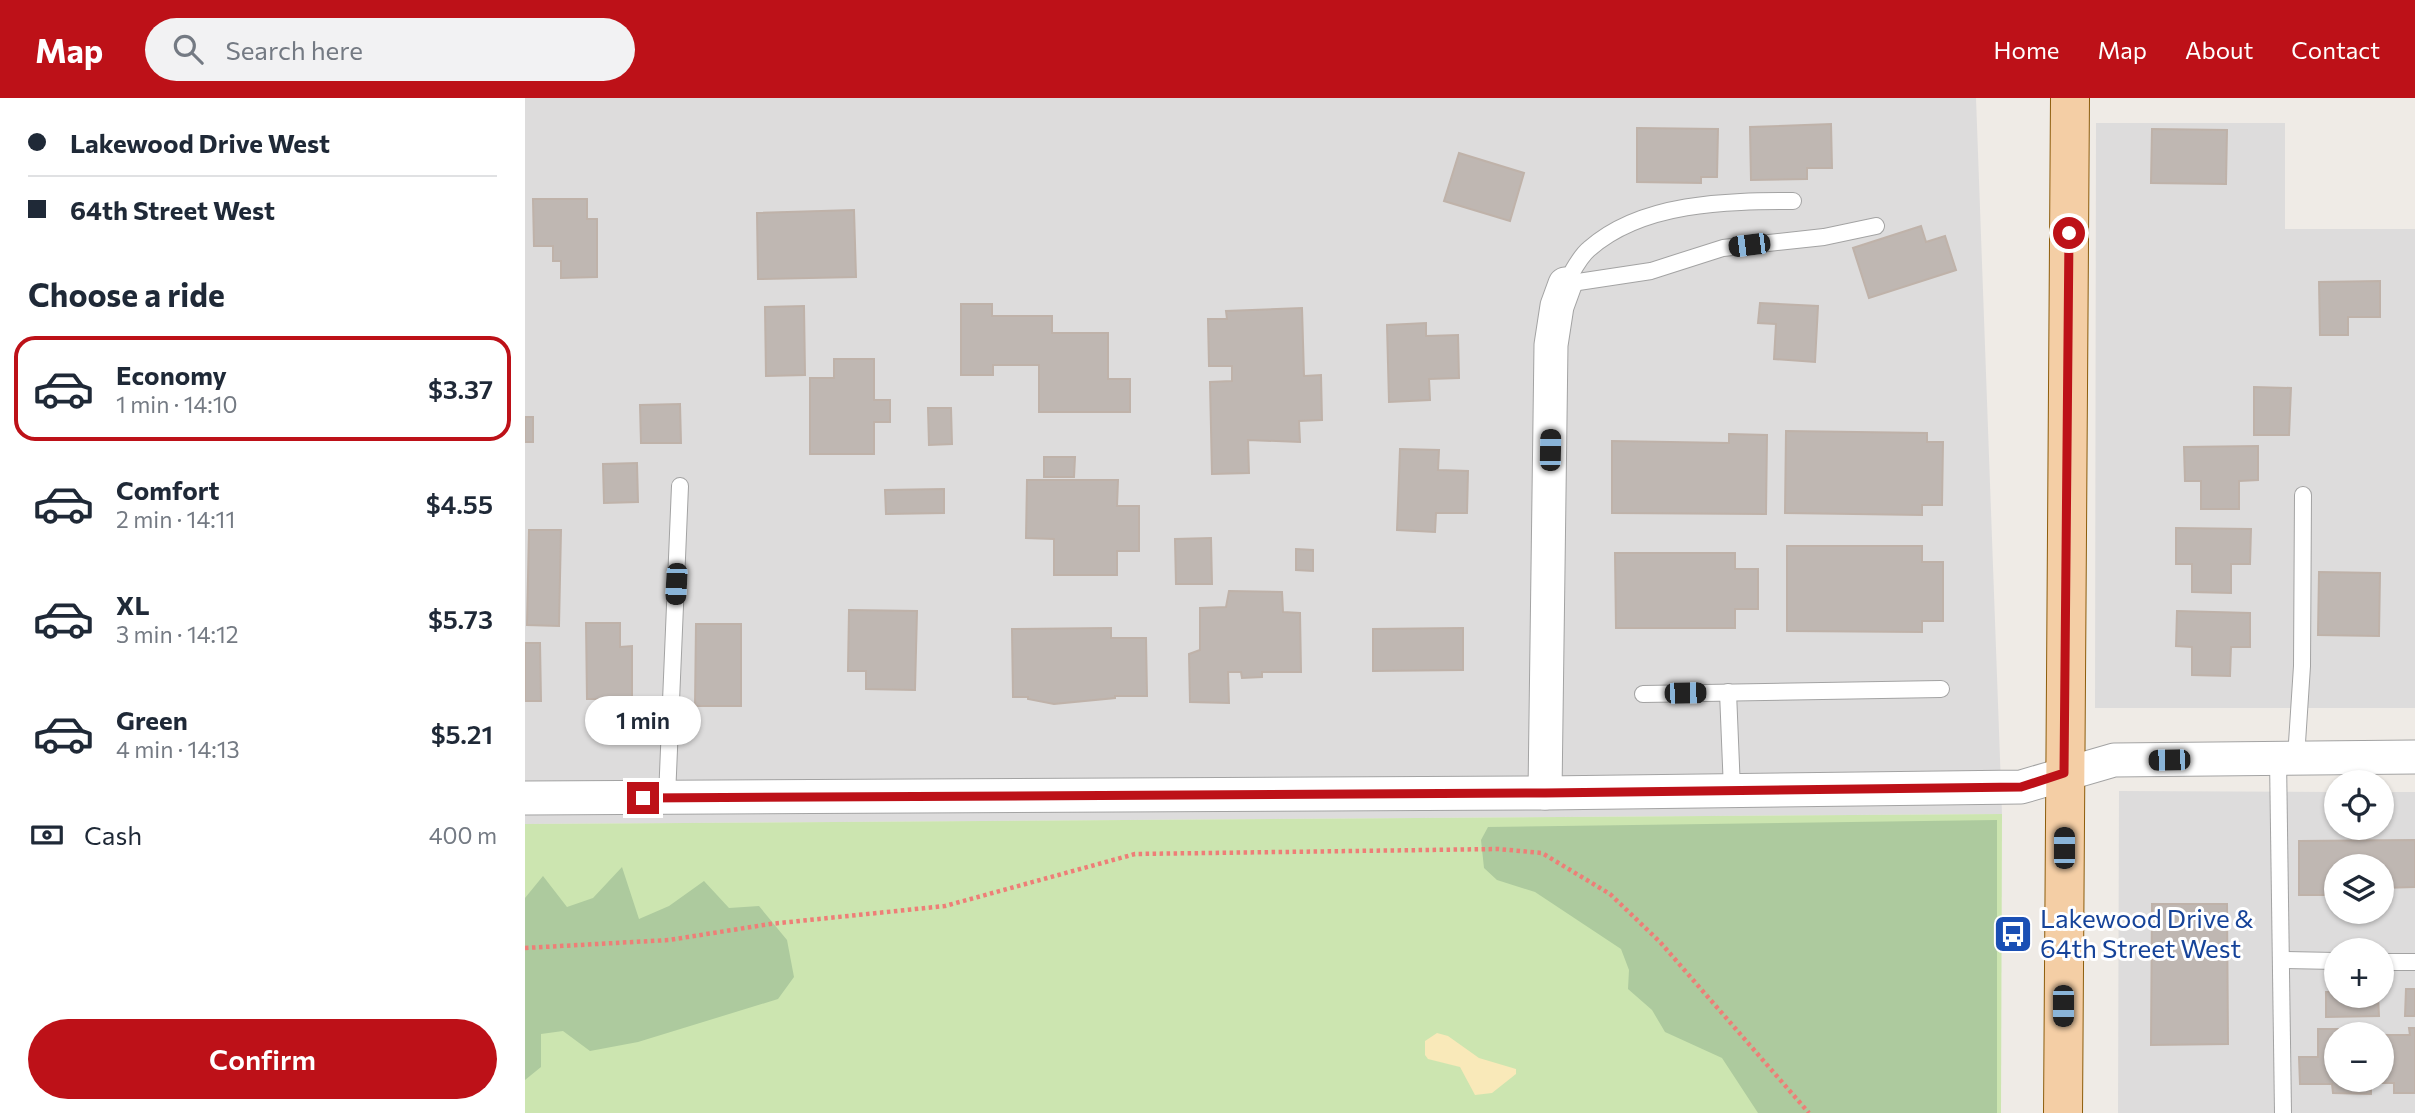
<!DOCTYPE html>
<meta charset="utf-8">
<style>
body{margin:0;font-family:Commissioner,sans-serif;background:#f2f2f3;color:#1f2937;height:100vh;display:flex;flex-direction:column;font-size:26px;white-space:nowrap}
*{box-sizing:border-box;margin:0}
p{font-size:23px;color:#747a83}
.icon{flex:none;width:38px;height:38px;fill:none;stroke:currentColor;stroke-width:2;stroke-linecap:round;stroke-linejoin:round}
.map{position:relative;flex:1;overflow:hidden}
.details{display:flex;flex-direction:column;background:#fff;width:525px}
.details>*{flex:none}
.hud{display:grid;align-content:center;height:154px;padding:0 28px;background:#fff}
.fabs{position:absolute;left:1799px;top:672px;display:grid;gap:14px}
.fabs a{display:grid;place-items:center;width:70px;height:70px;border-radius:50%;background:#fff;box-shadow:0 2px 5px #0004;font-size:35px}
.end{position:absolute;width:32px;height:32px;margin:-16px;border:9px solid #bd1118;background:#fff;box-shadow:0 0 0 4px #fff}
.from{border-radius:50%}
.bubble{position:absolute;height:49px;border-radius:24px;background:#fff;box-shadow:0 2px 5px #0004;font-size:23px;font-weight:600;line-height:49px;text-align:center}
.car{position:absolute;width:21px;height:42px;margin:-21px -10px;border-radius:9px;box-shadow:0 0 5px 2px #0007;background:linear-gradient(#222 24%,#8ab4d8 0 40%,#222 0 76%,#8ab4d8 0 86%,#222 0)}
.hud b{display:flex;align-items:center;gap:24px;height:66px;font-size:26px}
.hud b+b{border-top:2px solid #e0e1e3}
.hud i{width:18px;height:18px;background:#1f2937}
ul{padding:0;list-style:none}
li{display:flex;align-items:center;gap:21px;height:105px;margin:0 14px 10px;padding:0 14px;border:4px solid transparent;border-radius:21px}
li div{flex:1}
li b{display:block;font-size:26px}
li em{font-style:normal;font-weight:600}
li.current{border-color:#bd1118}
li>.icon{width:63px;height:63px;stroke-width:1.5}
h2{padding:0 28px;font-size:32px;line-height:84px}
.pay{display:flex;align-items:center;gap:18px;height:77px;padding:0 28px;font-size:26px}
.pay p{margin-inline-start:auto}
.button{display:flex;gap:14px;margin-top:auto;padding:14px 28px}
.button a{flex:1;height:80px;border-radius:42px;background:#bd1118;color:#fff;font-size:28px;font-weight:600;line-height:80px;text-align:center}
header{display:flex;align-items:center;gap:42px;box-sizing:border-box;height:98px;padding:0 35px;background:#bd1118;color:#fff}
header strong{font-size:33px}
nav{display:flex;gap:38px;margin-inline-start:auto;font-size:24px}
.search{width:490px;height:63px;background:#f2f2f3;display:flex;align-items:center;gap:18px;box-sizing:border-box;padding:0 24px;border-radius:38px;color:#747a83;font-size:26px}
main{display:flex;flex:1;min-height:0}
.map>svg:first-child{display:block}
</style>
<header>
<strong>Map</strong>
<div class="search"><svg class="icon" aria-label="search" viewBox="0 0 24 24"><circle cx="10" cy="10" r="6"/><path d="M15 15l6 6"/></svg>Search here</div>
<nav><a>Home</a><a>Map</a><a>About</a><a>Contact</a></nav>
</header>
<main>
<section class="details">
<div class="hud">
<b><i class="from"></i>Lakewood Drive West</b>
<b><i></i>64th Street West</b>
</div>
<h2>Choose a ride</h2>
<ul>
<li class="current"><svg class="icon" aria-label="car" viewBox="0 0 24 24"><path d="M5 17H2v-5l4-1 3-4h7l3 4 3 1v5h-3M9 17h6M6 11h13"/><circle cx="7" cy="17" r="2"/><circle cx="17" cy="17" r="2"/></svg><div><b>Economy</b><p>1 min · 14:10</p></div><em>$3.37</em></li>
<li><svg class="icon" aria-label="car" viewBox="0 0 24 24"><path d="M5 17H2v-5l4-1 3-4h7l3 4 3 1v5h-3M9 17h6M6 11h13"/><circle cx="7" cy="17" r="2"/><circle cx="17" cy="17" r="2"/></svg><div><b>Comfort</b><p>2 min · 14:11</p></div><em>$4.55</em></li>
<li><svg class="icon" aria-label="car" viewBox="0 0 24 24"><path d="M5 17H2v-5l4-1 3-4h7l3 4 3 1v5h-3M9 17h6M6 11h13"/><circle cx="7" cy="17" r="2"/><circle cx="17" cy="17" r="2"/></svg><div><b>XL</b><p>3 min · 14:12</p></div><em>$5.73</em></li>
<li><svg class="icon" aria-label="car" viewBox="0 0 24 24"><path d="M5 17H2v-5l4-1 3-4h7l3 4 3 1v5h-3M9 17h6M6 11h13"/><circle cx="7" cy="17" r="2"/><circle cx="17" cy="17" r="2"/></svg><div><b>Green</b><p>4 min · 14:13</p></div><em>$5.21</em></li>
</ul>
<div class="pay"><svg class="icon" aria-label="cash" viewBox="0 0 24 24"><path d="M3 7h18v10H3z"/><circle cx="12" cy="12" r="2"/></svg>Cash<p>400 m</p></div>
<div class="button"><a>Confirm</a></div>
</section>
<div class="map">
<svg width="1890" height="1015" viewBox="0 0 1890 1015">
<rect width="100%" height="100%" fill="#efebe6"/>
<g fill="#dddcdc" fill-rule="evenodd">
<path d="M0,0H1451L1477,716L0,726Z"/>
<path d="M1571,25H1760V131H1890V610H1570Z"/>
<path d="M1594,693L1811,694V730H1857V694H1890V1015H1593ZM1811,768H1857V814H1811ZM1811,852H1857V898H1811ZM1811,936H1857V982H1811Z"/>
</g>
<path fill="#cce5b0" d="M1477,716L1476,1015H0V726Z"/>
<g fill="#adca9e">
<path d="M1472,722V1015H1233L1197,960L1140,934L1127,912L1103,891L1104,872L1096,851L1010,794L972,782L959,770L956,742L963,729Z"/>
<path d="M97,769L114,821L144,808L179,783L204,810L234,808L262,842L269,879L253,901L113,944L65,953L38,933L16,936V969L0,982V800L18,778L42,809L68,800Z"/>
</g>
<path fill="#f9e9b9" d="M912,935L923,938L954,960L991,971V976L967,995L950,997L935,969L903,961L900,957V943Z"/>
<g fill="#bfb7b2" stroke="#bfb2a9" stroke-width="2">
<path d="M1306,26L1307,70H1282V81L1226,82L1225,29Z"/>
<path d="M1112,30L1193,31L1192,79H1176V85L1112,84Z"/>
<path d="M1627,31L1702,32L1701,86L1626,85Z"/>
<path d="M934,55L999,75L985,123L919,103Z"/>
<path d="M8,101H62V121H72V179L36,180V163H28V148H9Z"/>
<path d="M329,112L331,179L233,181L232,115Z"/>
<path d="M1396,128L1401,144L1420,138L1431,172L1344,200L1328,150Z"/>
<path d="M1855,183V219H1823V237H1795L1794,184Z"/>
<path d="M1235,205L1293,208L1290,264L1249,261L1251,226L1233,225Z"/>
<path d="M436,206H467V218H527V235H583V281H605V314H514V267H468V277H436Z"/>
<path d="M279,208L280,277L241,278L240,209Z"/>
<path d="M777,210L779,278L796,277L797,322L774,323L775,344L723,342L724,375L687,376L685,284L707,283V268H684L683,221H702L701,213Z"/>
<path d="M901,225V238L933,237L934,280L904,281L905,302L864,304L862,227Z"/>
<path d="M309,261H349V302H365V324H349V356H285V280H309Z"/>
<path d="M1729,289L1766,290L1764,337H1729Z"/>
<path d="M155,306L156,345H116L115,307Z"/>
<path d="M403,310H426L427,346L404,347Z"/>
<rect x="0" y="319" width="8" height="25"/>
<path d="M1261,333L1402,335V344H1418L1417,407H1397V417L1260,415Z"/>
<path d="M1204,336L1242,337L1241,416L1087,415V343L1204,345Z"/>
<path d="M1733,348V382L1714,383V411H1676V383H1660L1659,349Z"/>
<path d="M875,351L914,352L913,372L943,373L942,415H911L910,434L872,432Z"/>
<path d="M519,359H550L549,379H519Z"/>
<path d="M112,365L113,404L79,405L78,366Z"/>
<path d="M502,382H593L592,408H614V453H592V477H529V441L501,440Z"/>
<path d="M419,391V415L361,416L360,392Z"/>
<path d="M1651,430L1726,431L1725,466H1706V495L1667,494V466H1651Z"/>
<path d="M4,432H36L34,528L2,527Z"/>
<path d="M686,440L687,486H651L650,441Z"/>
<path d="M1262,448H1397V464H1418V523H1397V534L1262,533Z"/>
<path d="M771,451L788,452V473L771,472Z"/>
<path d="M1090,455H1210V471H1233V511H1210V530H1091Z"/>
<path d="M1794,474L1855,475L1854,538L1793,537Z"/>
<path d="M704,493L757,494L758,514L775,515L776,574H737V579L717,580L716,574H703L704,605L665,604L664,556L675,552V510L701,509Z"/>
<path d="M324,512L392,513L390,592L341,591V573H323Z"/>
<path d="M1652,513L1725,515V549H1706L1705,578L1667,577V549L1651,548Z"/>
<path d="M61,525H95V549L107,548V601H62Z"/>
<path d="M171,526H216V608H170Z"/>
<path d="M586,530V540H621L622,598H590V600L529,606L503,601V599H488L487,531Z"/>
<path d="M938,530V572L848,573V531Z"/>
<path d="M0,545H15L16,603H0Z"/>
<path d="M1890,742V789L1857,790V768H1811V797H1774V743Z"/>
<path d="M1627,806H1702L1703,946L1626,947Z"/>
<path d="M1881,891H1890V918H1880Z"/>
<path d="M1801,894H1811V898H1853L1854,918L1801,919Z"/>
<path d="M1884,930H1890V995H1869V985H1846V996L1808,995L1807,986H1775L1774,959H1793V931H1829V936H1811V982H1857V937H1885Z"/>
</g>
<g fill="none" stroke-linecap="round" stroke-linejoin="round">
<g stroke="#a3a3a3" stroke-width="18">
<g id="service">
<path d="M1040,186L1126,173L1198,150L1299,139L1351,128"/>
<path d="M1040,186C1047,175 1054,159 1064,151C1117,104 1202,103 1268,103"/>
<path d="M1203,594L1207,692"/>
<path d="M1118,596L1416,591"/>
<path d="M1753,660L1758,1015"/>
<path d="M1771,660L1777,568L1778,397"/>
<path d="M142,699L155,388"/>
<path d="M1756,862L1811,863"/>
<path d="M1857,864H1890"/>
</g>
</g>
<g stroke="#a3a3a3" stroke-width="35">
<g id="minor">
<path d="M1020,695L1026,247L1032,208L1040,186"/>
<path d="M0,700L1020,695L1496,689L1589,662L1890,659"/>
</g>
</g>
<g stroke="#8d5d0c" stroke-width="40">
<path id="primary" d="M1538,1015L1545,0"/>
</g>
<path stroke="#ee7e77" stroke-width="4.5" stroke-dasharray="3.5 3.5" stroke-linecap="butt" d="M0,850L144,842L245,826L420,808L610,756L973,751L1017,755L1085,796L1135,844L1284,1015"/>
<use href="#service" stroke="#fff" stroke-width="16"/>
<use href="#minor" stroke="#fff" stroke-width="33"/>
<use href="#primary" stroke="#f4cea5" stroke-width="38"/>
</g>
<g fill="none" stroke-linecap="round" stroke-linejoin="round">
<path stroke="#bd1118" stroke-width="9" d="M118,700L1020,695L1496,689L1539,675L1544,135"/>
</g>
<defs>
<g id="bus-square" transform="scale(2.0125)"><rect x="-9" y="-9" width="18" height="18" rx="4" fill="#1a4fb4" stroke="#fff"/><path d="M-5-6H5V4H4V6H2V4H-2V6H-4V4H-5ZM-3.5-4V0h7V-4ZM-3.5 1.2v1.5H-2V1.2ZM2 1.2v1.5H3.5V1.2Z" fill="#fff"/></g>
</defs>
<g fill-rule="evenodd">
<use href="#bus-square" x="1488" y="836"/>
</g>
<g text-anchor="middle" stroke-width="6" stroke-linejoin="round" paint-order="stroke">
<g font-size="26" fill="#164399" stroke="#fff" text-anchor="start">
<text x="1515" y="830">Lakewood Drive &amp;<tspan x="1515" dy="30">64th Street West</tspan></text>
</g>
</g>
</svg>
<div class="fabs">
<a><svg class="icon" aria-label="locate" viewBox="0 0 24 24"><circle cx="12" cy="12" r="6"/><path d="M12 2v4M12 18v4M2 12h4M18 12h4"/></svg></a>
<a><svg class="icon" aria-label="layers" viewBox="0 0 24 24"><path d="M12 4l9 5-9 5-9-5zM3 14l9 5 9-5"/></svg></a>
<a>+</a>
<a>−</a>
</div>
<i class="end from" style="left:1544px;top:135px"></i>
<i class="end" style="left:118px;top:700px"></i>
<div class="bubble" style="left:60px;top:598px;width:116px">1 min</div>
<i class="car" style="left:1224px;top:147px;rotate:263deg"></i>
<i class="car" style="left:1025px;top:352px;rotate:1deg"></i>
<i class="car" style="left:151px;top:486px;rotate:183deg"></i>
<i class="car" style="left:1160px;top:595px;rotate:89deg"></i>
<i class="car" style="left:1644px;top:662px;rotate:269deg"></i>
<i class="car" style="left:1539px;top:750px;rotate:0deg"></i>
<i class="car" style="left:1538px;top:908px;rotate:180deg"></i>
</div>
</main>
